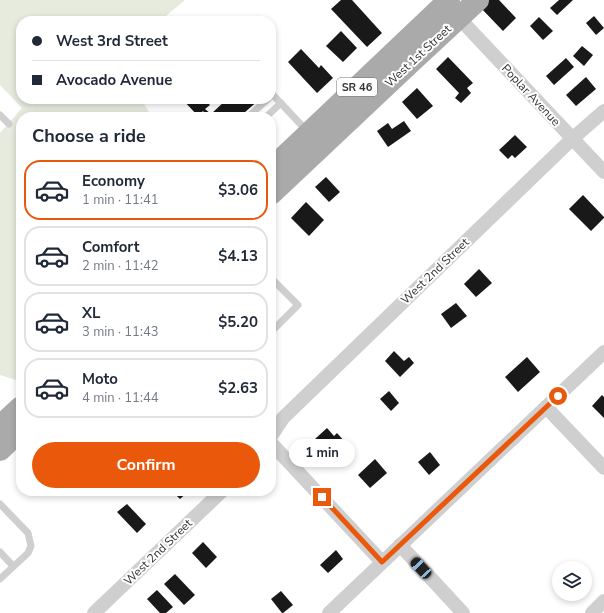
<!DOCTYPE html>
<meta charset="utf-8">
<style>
body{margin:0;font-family:"Nunito Sans",sans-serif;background:#f6f6f7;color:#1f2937;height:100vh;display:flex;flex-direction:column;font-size:15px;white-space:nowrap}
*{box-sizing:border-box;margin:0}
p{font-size:13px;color:#747a83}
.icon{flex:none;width:22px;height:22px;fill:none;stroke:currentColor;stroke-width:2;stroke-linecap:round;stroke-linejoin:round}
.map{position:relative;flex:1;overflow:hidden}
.drawer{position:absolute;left:16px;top:112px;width:260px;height:384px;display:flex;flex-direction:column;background:#fff;border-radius:16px;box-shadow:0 2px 6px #0003}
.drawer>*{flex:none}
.top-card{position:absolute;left:16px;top:16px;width:260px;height:88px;border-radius:16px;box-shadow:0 2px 6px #0003;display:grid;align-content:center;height:88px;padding:0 16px;background:#fff}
.controls{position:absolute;left:552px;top:561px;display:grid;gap:8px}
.controls a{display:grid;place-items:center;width:40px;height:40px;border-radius:50%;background:#fff;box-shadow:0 2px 6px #0003;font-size:20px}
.end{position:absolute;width:18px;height:18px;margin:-9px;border:5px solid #ea580c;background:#fff;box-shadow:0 0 0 2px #fff}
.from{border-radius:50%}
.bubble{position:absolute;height:28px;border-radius:14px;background:#fff;box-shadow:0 2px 6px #0003;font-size:13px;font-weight:700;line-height:28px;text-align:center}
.car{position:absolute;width:12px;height:24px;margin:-12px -6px;border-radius:5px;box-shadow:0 0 3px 1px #0007;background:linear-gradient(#222 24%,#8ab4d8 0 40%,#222 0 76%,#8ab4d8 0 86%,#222 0)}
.top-card b{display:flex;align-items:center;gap:14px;height:38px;font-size:15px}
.top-card b+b{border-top:1px solid #e0e1e3}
.top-card i{width:10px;height:10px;background:#1f2937}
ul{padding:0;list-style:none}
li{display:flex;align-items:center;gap:12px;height:60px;margin:0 8px 6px;padding:0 8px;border:2px solid #e0e1e3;border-radius:16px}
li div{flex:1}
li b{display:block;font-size:15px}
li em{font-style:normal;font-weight:700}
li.selected{border-color:#ea580c}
li>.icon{width:36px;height:36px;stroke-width:1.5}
h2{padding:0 16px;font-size:18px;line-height:48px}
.cta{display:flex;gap:8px;margin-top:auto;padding:8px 16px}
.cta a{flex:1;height:46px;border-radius:24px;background:#ea580c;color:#fff;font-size:16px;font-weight:700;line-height:46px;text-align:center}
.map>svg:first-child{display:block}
</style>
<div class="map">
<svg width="604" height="613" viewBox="0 0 604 613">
<rect width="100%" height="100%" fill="#fff"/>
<path fill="#e6ebde" d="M0,0H185L160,21H21V99H141L152,117H21V379L19,381L0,375V133L22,108L0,85Z"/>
<g fill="#191919">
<path d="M341,0H352L382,33L367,47L331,9Z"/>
<path d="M487,0H499L516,18L503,31L480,7Z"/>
<path d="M559,0H573L557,15L550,8Z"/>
<path d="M594,16L604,28L596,35L586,23Z"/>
<path d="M539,17L553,31L543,40L530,26Z"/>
<path d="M341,31L357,48L343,62L326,46Z"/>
<path d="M582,46L593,55L584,66L573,56Z"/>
<path d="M301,49L319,68L321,65L333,78L317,93L288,62Z"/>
<path d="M448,57L473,83L467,88L471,93L461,103L455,98L459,93L436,69Z"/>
<path d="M566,58L574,67L554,85L546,76Z"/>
<path d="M586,77L596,89L576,106L566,95Z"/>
<path d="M417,88L433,106L417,119L402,102Z"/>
<path d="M182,99H204L210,105L205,109L211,114L227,99H260L244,113L248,117H208L203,111L198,116Z"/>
<path d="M404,121L411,131L388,147L377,131L388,123L392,129Z"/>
<path d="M515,135L527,147L515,158L512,155L508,159L499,150Z"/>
<path d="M326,177L340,192L329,202L315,187Z"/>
<path d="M583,195L604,217V218L591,231L569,209Z"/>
<path d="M306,202L324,220L309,236L291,218Z"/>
<path d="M479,269L492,283L476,297L464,284Z"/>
<path d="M456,303L467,316L451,328L441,314Z"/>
<path d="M394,351L404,361L409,357L414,363L400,377L385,361Z"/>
<path d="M527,357L540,372L518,392L505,377Z"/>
<path d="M389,391L399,403L391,411L380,399Z"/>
<path d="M602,395L604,397V418L592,406Z"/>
<path d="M327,428L334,436L337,433L345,442L331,456L315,439Z"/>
<path d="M430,452L440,465L429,475L418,462Z"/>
<path d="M375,459L387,473L370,488L358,475Z"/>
<path d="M172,491H189L180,499Z"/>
<path d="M127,504L146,524L137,533L117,512Z"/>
<path d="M203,542L217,557L206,568L192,553Z"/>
<path d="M336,550L343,559L328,573L320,565Z"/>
<path d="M175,574L195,595L184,605L164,584Z"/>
<path d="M157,590L173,607L166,613H160L147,599Z"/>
<path d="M281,591L293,605L283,613H282L271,599Z"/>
</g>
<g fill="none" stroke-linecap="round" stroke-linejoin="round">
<g stroke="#cfcfcf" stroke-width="7">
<path d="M271,96L273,95L307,131"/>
<path d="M0,115L9,124"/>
<path d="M248,117L268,99"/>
<path d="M266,117L281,103"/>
<path d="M271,278L298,305L271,332"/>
<path d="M0,504L28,533L31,546L28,553L0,579"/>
<path d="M0,552L13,566"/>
</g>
<g stroke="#cfcfcf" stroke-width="14">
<path d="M459,18L604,172"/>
<path d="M546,407L604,468"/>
<path d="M271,436L283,418L572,139L604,111"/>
<path d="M271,443L382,562"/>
<path d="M400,545L463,613"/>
<path d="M94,613L222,491"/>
<path d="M329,613L604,352"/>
<path d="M592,613L604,601"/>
</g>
<g stroke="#aaa" stroke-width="22">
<path d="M271,169L449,0"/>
<path d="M271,194L408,65L478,0"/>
<path d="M0,426L21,407"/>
<path d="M0,450L21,430"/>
</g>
</g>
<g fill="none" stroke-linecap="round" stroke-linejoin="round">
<path stroke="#ea580c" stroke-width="5" d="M322,497L382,562L558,396"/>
</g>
<g text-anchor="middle" stroke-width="4" stroke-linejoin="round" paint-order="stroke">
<rect fill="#fff" stroke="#707070" stroke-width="1" x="337" y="78" width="40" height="18" rx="3"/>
<g font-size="11" font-weight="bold" fill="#323232">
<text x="357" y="91">SR 46</text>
</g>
<g font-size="12" fill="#323232" stroke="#fff">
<text transform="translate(418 56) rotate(-43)" y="4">West 1st Street</text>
<text transform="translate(531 95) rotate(47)" y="4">Poplar Avenue</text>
<text transform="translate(435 271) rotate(-44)" y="4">West 2nd Street</text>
<text transform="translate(158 552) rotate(-44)" y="4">West 2nd Street</text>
</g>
</g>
</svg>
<div class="controls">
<a><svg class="icon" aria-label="layers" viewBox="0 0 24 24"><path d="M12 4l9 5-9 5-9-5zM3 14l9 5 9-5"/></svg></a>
</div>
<i class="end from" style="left:558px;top:396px"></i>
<i class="end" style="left:322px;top:497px"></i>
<div class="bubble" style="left:289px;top:439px;width:66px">1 min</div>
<i class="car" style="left:421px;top:568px;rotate:317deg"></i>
<div class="top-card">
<b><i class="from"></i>West 3rd Street</b>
<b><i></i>Avocado Avenue</b>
</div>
<section class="drawer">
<h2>Choose a ride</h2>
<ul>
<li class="selected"><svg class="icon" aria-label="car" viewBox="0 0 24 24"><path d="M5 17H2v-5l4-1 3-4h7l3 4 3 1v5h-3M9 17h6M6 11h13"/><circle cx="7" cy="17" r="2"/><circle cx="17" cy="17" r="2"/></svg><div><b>Economy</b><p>1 min · 11:41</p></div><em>$3.06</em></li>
<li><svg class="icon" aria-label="car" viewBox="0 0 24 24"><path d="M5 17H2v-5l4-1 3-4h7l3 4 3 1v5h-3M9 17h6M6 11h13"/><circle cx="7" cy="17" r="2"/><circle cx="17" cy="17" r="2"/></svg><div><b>Comfort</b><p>2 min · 11:42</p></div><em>$4.13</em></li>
<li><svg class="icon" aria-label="car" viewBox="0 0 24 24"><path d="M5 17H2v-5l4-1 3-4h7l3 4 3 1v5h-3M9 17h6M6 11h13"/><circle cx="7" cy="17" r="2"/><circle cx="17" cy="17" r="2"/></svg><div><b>XL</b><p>3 min · 11:43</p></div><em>$5.20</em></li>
<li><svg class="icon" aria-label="car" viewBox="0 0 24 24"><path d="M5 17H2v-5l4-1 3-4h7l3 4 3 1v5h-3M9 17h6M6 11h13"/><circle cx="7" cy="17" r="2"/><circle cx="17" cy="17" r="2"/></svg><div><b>Moto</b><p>4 min · 11:44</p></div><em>$2.63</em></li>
</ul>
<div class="cta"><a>Confirm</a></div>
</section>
</div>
